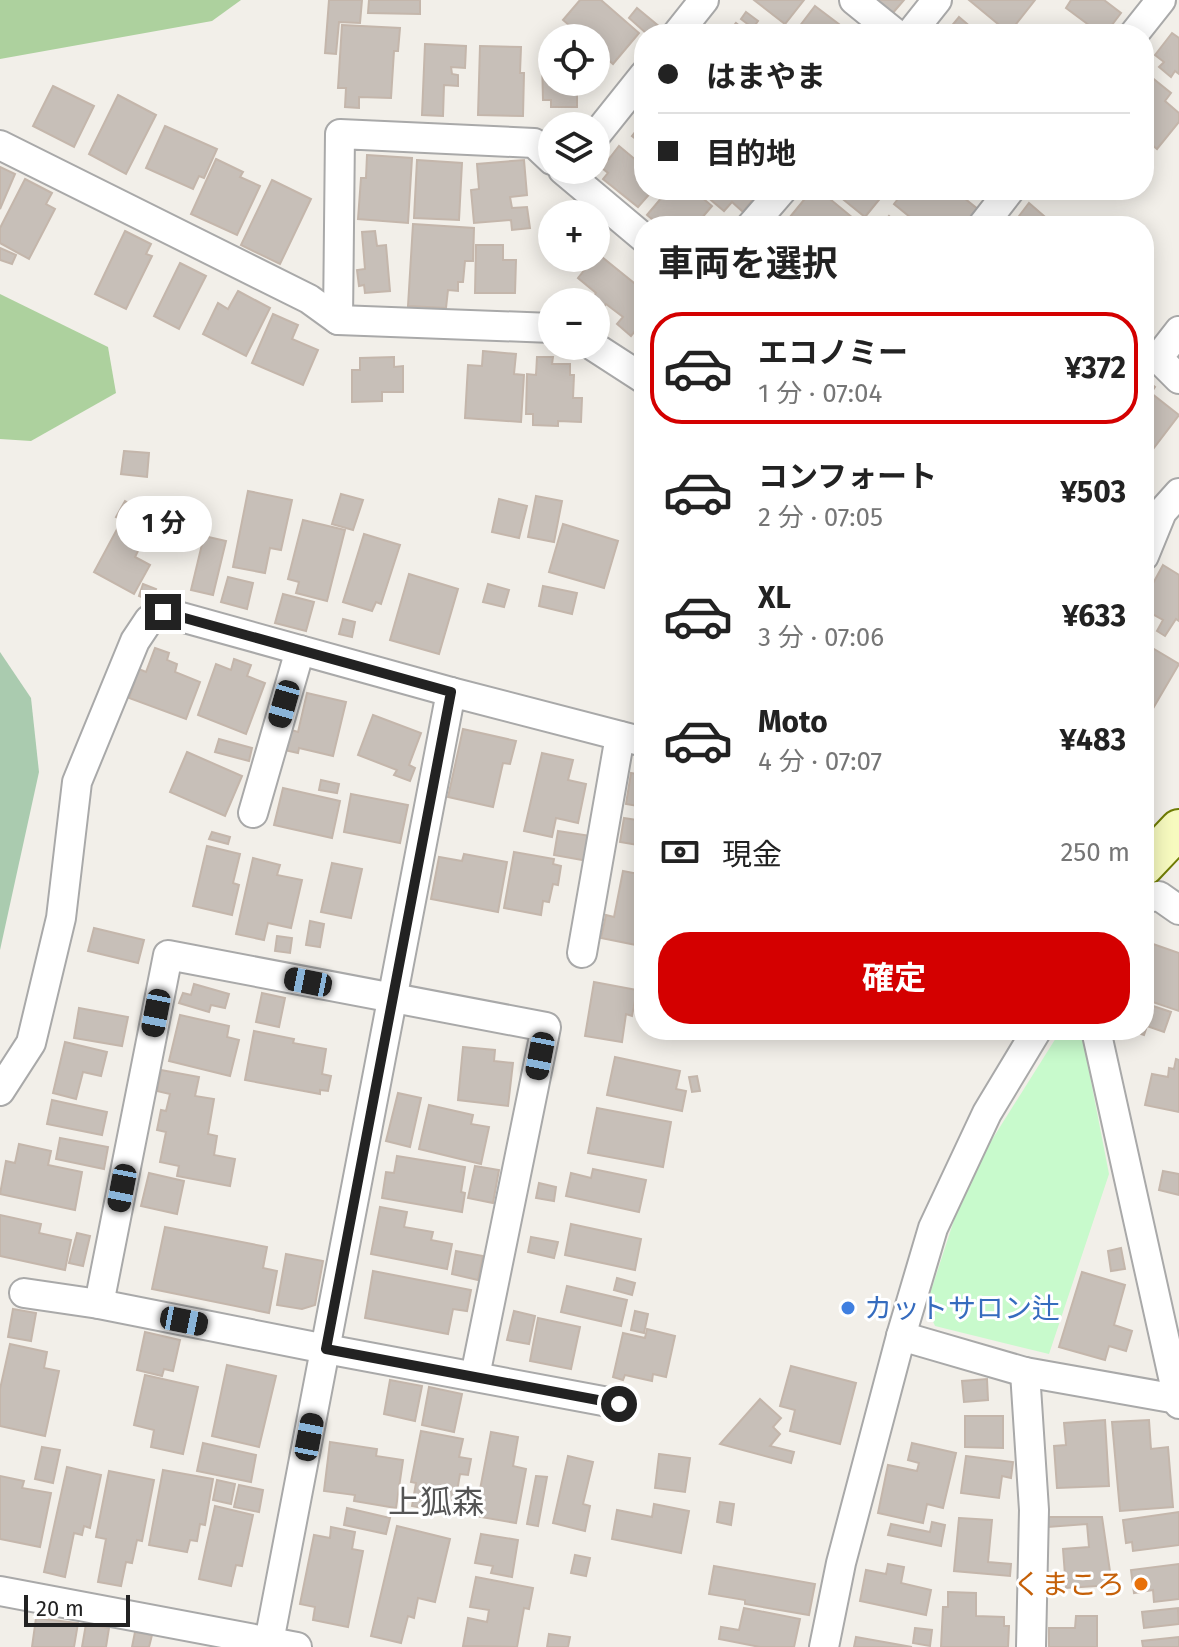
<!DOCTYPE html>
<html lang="ja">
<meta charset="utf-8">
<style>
body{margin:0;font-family:"Fira Sans","Noto Sans JP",sans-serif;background:#f2f2f2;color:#222;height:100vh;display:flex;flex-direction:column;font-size:30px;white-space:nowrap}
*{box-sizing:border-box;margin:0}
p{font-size:26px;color:#767676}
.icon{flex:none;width:44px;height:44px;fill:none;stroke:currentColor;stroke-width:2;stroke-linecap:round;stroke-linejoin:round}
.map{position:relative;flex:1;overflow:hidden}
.side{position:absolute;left:634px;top:216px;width:520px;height:824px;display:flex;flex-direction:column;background:#fff;border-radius:32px;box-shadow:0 4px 20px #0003}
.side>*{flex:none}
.top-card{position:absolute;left:634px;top:24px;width:520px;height:176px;border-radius:32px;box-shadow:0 4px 20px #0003;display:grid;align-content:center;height:176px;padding:0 24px;background:#fff}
.tools{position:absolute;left:538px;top:24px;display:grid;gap:16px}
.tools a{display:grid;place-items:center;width:72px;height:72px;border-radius:50%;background:#fff;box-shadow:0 4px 20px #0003;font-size:40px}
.scale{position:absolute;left:24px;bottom:20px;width:106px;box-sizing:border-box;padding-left:8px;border:4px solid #222;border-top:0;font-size:22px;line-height:28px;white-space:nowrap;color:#222;-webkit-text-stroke:6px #fff;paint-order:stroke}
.end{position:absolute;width:36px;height:36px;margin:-18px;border:10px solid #222;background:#fff;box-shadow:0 0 0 4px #fff}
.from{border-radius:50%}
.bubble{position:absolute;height:56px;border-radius:28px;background:#fff;box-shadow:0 4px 20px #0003;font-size:26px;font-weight:700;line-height:56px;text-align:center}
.car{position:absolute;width:24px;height:48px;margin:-24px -12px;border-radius:10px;box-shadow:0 0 6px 2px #0007;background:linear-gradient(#222 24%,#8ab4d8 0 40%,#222 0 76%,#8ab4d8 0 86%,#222 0)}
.top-card b{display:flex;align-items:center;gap:28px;height:76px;font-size:30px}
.top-card b+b{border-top:2px solid #e0e0e0}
.top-card i{width:20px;height:20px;background:#222}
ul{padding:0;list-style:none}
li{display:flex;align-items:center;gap:24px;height:112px;margin:0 16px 12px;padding:0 8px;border:4px solid transparent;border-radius:32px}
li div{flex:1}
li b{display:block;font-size:30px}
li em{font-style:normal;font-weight:700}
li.on{border-color:#d40000}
li>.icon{width:72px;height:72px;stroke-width:1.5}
h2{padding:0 24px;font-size:36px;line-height:96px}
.pay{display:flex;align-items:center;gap:20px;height:88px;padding:0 24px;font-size:30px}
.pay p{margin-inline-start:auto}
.primary-button{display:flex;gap:16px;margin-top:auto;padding:16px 24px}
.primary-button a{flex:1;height:92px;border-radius:32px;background:#d40000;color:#fff;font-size:32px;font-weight:700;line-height:92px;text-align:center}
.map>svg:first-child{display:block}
</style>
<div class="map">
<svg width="1179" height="1647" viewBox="0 0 1179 1647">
<rect width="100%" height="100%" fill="#f2efe9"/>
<g fill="#add19e">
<path d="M0,0H241L212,21L0,59Z"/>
<path d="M0,294L108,347L116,393L31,441L0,439Z"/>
</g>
<path fill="#aacbaf" d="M0,652L31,698L39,772L0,950Z"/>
<path fill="#c8facc" d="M1061,1030H1075L1082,1035L1109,1174L1049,1354L935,1326L926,1306L955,1217L988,1146Z"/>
<g fill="#c7bfb8" stroke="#c4b6ab" stroke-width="2">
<path d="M329,0H362L360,23L339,22L336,54L325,53Z"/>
<path d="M369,0H420V14L368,13Z"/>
<path d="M580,0H601L639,33L613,64L596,49V38H584L563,20Z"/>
<path d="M754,0H804L785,24Z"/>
<path d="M877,0H904L892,14Z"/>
<path d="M969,0H1035L1009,33Z"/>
<path d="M1071,0H1104L1121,13L1105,34H1101L1066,8Z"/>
<path d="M815,6L852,34H798L802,29L799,27Z"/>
<path d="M637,8L661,28L656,34H647L629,18Z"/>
<path d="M746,12L758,21L753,28L741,19Z"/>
<path d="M959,17L979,34H945Z"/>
<path d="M736,23L750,34H727Z"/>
<path d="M342,25L400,28L398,51H394L391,98L359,97V108L345,107L346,88H338Z"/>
<path d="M1064,26L1074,34H1058Z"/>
<path d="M1172,33L1179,38V74L1175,71L1171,77L1159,67L1164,62L1155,55Z"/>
<path d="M425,44L466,46L465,68L451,67L452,74L458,75V86L444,85L443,116L422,115Z"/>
<path d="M480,46L521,47L520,73H524L523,116L478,115Z"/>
<path d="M542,60H552V82H577V107H551V100H543Z"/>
<path d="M1145,72L1171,93L1165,101L1179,113V122L1157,149L1144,138Z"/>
<path d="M53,86L94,106L74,147L33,126Z"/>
<path d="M118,95L156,115L126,174L89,154Z"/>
<path d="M165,126L217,149L204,178L199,176L193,189L146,168Z"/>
<path d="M639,127L644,131L637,140L632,136Z"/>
<path d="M619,146L643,166L644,164V190H653L638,207L603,179L608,173L602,168Z"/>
<path d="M367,155L412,158L408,223L358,219L361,178H366Z"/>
<path d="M216,159L243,172L240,177L260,186L237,235L191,214Z"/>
<path d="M417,160L462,163L459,220L414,218Z"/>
<path d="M524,160L527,195L510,197L512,208L527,207L530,228L512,230L511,220L474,223L471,190L479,189L477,164Z"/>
<path d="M0,167L15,174L0,209Z"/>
<path d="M25,179L52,193L46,204L55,209L29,259L0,243V228Z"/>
<path d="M272,180L311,199L280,264L241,245Z"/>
<path d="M668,190H693L712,206L695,226H660L647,215Z"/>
<path d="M699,190H760L743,212L732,202L724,211Z"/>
<path d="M812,190H819L859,223L856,226H800L790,217Z"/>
<path d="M836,190H887L865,217L834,192Z"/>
<path d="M905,190H954L979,210L967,225L963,222L960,226H921L894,204Z"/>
<path d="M1029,203L1052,223L1050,226H1031L1019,216Z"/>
<path d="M889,216L901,226H880Z"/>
<path d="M413,224L474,228L473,261H465L463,282H458V291L448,290L446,308L408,306Z"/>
<path d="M125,231L151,244L146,254L152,256L126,309L95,294Z"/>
<path d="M375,231L377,246L386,245L390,291L365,293L364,285L359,286L357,270L365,269L362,232Z"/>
<path d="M476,245H503V260H516L515,293H475Z"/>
<path d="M0,248L16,255L12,264L0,260Z"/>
<path d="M597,253L644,291V320L631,336L617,324L623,317L606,304L600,311L596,308V302H589L596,293L578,278L594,258H596Z"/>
<path d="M180,263L206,276L179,329L154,316Z"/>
<path d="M238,291L270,308L246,356L203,334L218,303L228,309Z"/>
<path d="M273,314L298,325L292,339L318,350L303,385L252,363Z"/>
<path d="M483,351L516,354L514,374L524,375L521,422L465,418L468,365L482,366Z"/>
<path d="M394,357V367L403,366V392H382V401L352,402V370H360V358Z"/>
<path d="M537,357H553L552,364H570V375H574L573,398H582L581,422L558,421V426L533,425V414H526L527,374L536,375Z"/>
<path d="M1144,378L1155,387L1151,393L1179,415L1150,453L1144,448Z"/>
<path d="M124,451L149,453L147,477L121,474Z"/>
<path d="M248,491L292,500L281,550L270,548L265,573L233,567Z"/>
<path d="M341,494L363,500L353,530L332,524Z"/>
<path d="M536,496L562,501L554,542L528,537Z"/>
<path d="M499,499L527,506L519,538L492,532Z"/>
<path d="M125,501L148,514L140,529L147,533L135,557L150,565L134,594L94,572L122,520L116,517Z"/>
<path d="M303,520L345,530L327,601L296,593L299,582L288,579Z"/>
<path d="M563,524L618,541L604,588L549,572Z"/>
<path d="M364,534L400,545L381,604L376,602L372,611L343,602Z"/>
<path d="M204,536L226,541L213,595L191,590Z"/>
<path d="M1163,565L1179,575V621L1176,619L1165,636L1157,631L1163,620L1147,611L1151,604L1144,600Z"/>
<path d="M409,574L458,589L439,654L390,640Z"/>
<path d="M228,577L253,583L247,609L221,602Z"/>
<path d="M143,584L156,589L151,601L139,596Z"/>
<path d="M488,584L509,590L504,607L483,602Z"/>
<path d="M543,586L577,593L572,614L539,606Z"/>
<path d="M283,594L314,602L306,631L275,623Z"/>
<path d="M343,619L355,622L352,637L339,634Z"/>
<path d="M1144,643L1179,664L1148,717L1144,714Z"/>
<path d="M155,648L169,653L167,660L177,664L175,672L200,682L186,719L129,698L139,669L146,672Z"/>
<path d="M234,659L251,665L247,676L265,683L246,734L198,715L216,664L231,670Z"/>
<path d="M307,693L346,702L333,756L299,748L298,753L280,749L285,728L298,732Z"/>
<path d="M373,715L421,733L409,765L415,768L410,781L394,775L397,770L358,755Z"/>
<path d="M463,729L516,741L510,764L503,763L493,807L448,797Z"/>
<path d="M219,739L252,748L249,761L215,752Z"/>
<path d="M187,752L242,776L225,816L170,792Z"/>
<path d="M542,753L573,760L568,780L586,784L578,823L556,818L552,837L524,831Z"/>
<path d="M631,773L644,775V807L626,804Z"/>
<path d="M321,780L339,784L337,793L319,790Z"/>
<path d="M283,788L340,801L332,838L274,825Z"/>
<path d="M351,794L408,805L400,843L344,832Z"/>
<path d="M624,818L644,821V846L620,842Z"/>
<path d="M558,831L591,836L588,861L554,855Z"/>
<path d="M212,832L230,837L228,844L209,839Z"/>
<path d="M207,846L240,854L233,883L239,885L232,915L193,906Z"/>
<path d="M514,852L554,859L553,864L561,866L558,885L553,884L549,902L543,901L541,915L504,908Z"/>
<path d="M464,854L507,862L498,912L431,899L439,857L462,861Z"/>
<path d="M253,858L280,865L277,875L302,880L291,928L268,923L264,940L236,934Z"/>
<path d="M332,863L362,869L351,918L321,912Z"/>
<path d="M623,871L644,875V930L641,946L601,938L606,915L614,917Z"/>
<path d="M310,921L324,924L320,947L306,945Z"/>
<path d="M94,928L144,940L138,963L88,951Z"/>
<path d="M277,936L292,938L290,953L275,951Z"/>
<path d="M1153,944L1179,953V1011L1144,999V969Z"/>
<path d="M594,982L637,990L632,1016L626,1014L622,1042L585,1036Z"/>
<path d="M194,984L229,994L225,1008L211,1005L209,1012L179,1003L183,993L191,995Z"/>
<path d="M262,993L285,998L279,1027L256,1022Z"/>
<path d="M1144,1003L1171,1012L1164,1032L1147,1026L1144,1035L1129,1030H1144Z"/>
<path d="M79,1008L128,1017L122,1046L74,1038Z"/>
<path d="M180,1015L229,1026L227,1037L239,1040L230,1076L169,1061Z"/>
<path d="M254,1031L294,1039L293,1043L326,1049L322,1074L331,1076L328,1091L320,1090V1094L245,1080Z"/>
<path d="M65,1042L107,1052L101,1076L83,1072L76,1099L53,1093Z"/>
<path d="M463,1047L495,1050L494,1061L513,1063L508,1106L458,1100Z"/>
<path d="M615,1057L680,1071L676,1089L686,1091L682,1111L607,1095Z"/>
<path d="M1176,1059L1179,1060V1112L1145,1105L1152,1074L1168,1077L1169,1068L1174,1069Z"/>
<path d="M161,1070L199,1077L195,1096L214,1099L208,1134L217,1136L214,1155L235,1159L230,1186L177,1176L179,1166L160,1162L166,1132L157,1130L161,1110L166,1111L170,1094L157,1091Z"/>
<path d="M697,1076L700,1091L692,1092L689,1077Z"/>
<path d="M398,1093L421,1098L410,1147L386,1141Z"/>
<path d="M52,1100L107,1112L102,1135L47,1124Z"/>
<path d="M429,1105L473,1115L471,1124L489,1127L481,1164L419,1149Z"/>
<path d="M597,1108L671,1122L663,1167L588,1153Z"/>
<path d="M60,1138L108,1147L104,1169L56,1159Z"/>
<path d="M19,1144L51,1151L48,1165L82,1172L75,1210L0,1194L6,1161L15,1163Z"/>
<path d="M397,1156L465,1167L461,1192L465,1193L462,1212L382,1198L386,1172L394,1173Z"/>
<path d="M475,1166L499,1170L493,1203L468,1198Z"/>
<path d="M593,1169L646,1180L639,1212L566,1196L571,1173L591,1178Z"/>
<path d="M1163,1171L1179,1174V1195L1159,1190Z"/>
<path d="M149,1173L184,1181L177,1214L141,1206Z"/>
<path d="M539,1183L556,1187L554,1201L536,1198Z"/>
<path d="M380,1207L407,1212L404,1227L433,1232L431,1240L452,1244L447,1269L371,1254Z"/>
<path d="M0,1215L41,1224L39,1233L71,1240L65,1270L0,1256Z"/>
<path d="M571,1224L641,1239L635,1270L565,1255Z"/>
<path d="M165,1227L267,1247L263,1268L277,1271L269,1313L152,1289Z"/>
<path d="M77,1233L90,1236L83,1266L69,1263Z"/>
<path d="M531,1237L558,1242L554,1258L528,1252Z"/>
<path d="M1121,1248L1125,1269L1111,1271L1108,1251Z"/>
<path d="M456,1251L483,1256L478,1280L452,1274Z"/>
<path d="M286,1254L323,1261L315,1305L302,1309L277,1305Z"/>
<path d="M373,1271L471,1290L467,1311L453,1309L448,1334L365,1318Z"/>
<path d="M1082,1272L1125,1285L1114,1325L1132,1331L1126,1351L1109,1346L1105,1360L1059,1347Z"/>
<path d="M617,1278L635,1283L632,1295L614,1290Z"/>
<path d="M567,1286L627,1300L621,1326L561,1312Z"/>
<path d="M13,1309L36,1313L31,1341L8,1337Z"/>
<path d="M514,1311L535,1316L529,1344L507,1340Z"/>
<path d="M635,1311L648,1314L644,1333L631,1330Z"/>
<path d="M538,1318L580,1327L571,1369L530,1361Z"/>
<path d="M647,1329L675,1336L666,1377L653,1374L652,1381L625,1375L623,1380L613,1377L623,1333L645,1338Z"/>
<path d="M145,1332L180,1340L173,1371L164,1369L162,1376L137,1370Z"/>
<path d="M10,1344L47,1352L44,1368L59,1371L45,1436L0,1426V1389Z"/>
<path d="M227,1365L276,1376L259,1447L212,1436Z"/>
<path d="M791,1366L856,1383L840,1444L790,1431L795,1410L780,1406Z"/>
<path d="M145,1375L198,1387L183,1454L151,1447L154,1430L134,1425Z"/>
<path d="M987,1379L988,1400L964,1402L962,1381Z"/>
<path d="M390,1380L422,1386L415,1421L384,1414Z"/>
<path d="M429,1387L462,1394L454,1432L422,1425Z"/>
<path d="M760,1399L781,1418L773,1427L780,1434L770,1446L794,1452L791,1463L720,1444Z"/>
<path d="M965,1416H1003V1448L965,1447Z"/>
<path d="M1105,1420L1109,1486L1057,1488L1054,1446L1066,1445L1064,1423Z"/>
<path d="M1149,1420L1151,1449L1168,1447L1173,1507L1120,1511L1112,1422Z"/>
<path d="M421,1431L463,1439L459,1457L471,1459L468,1475L460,1474L453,1514L412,1506L416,1483L411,1482Z"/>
<path d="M491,1432L518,1437L513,1466L526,1469L516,1523L475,1516Z"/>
<path d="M330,1442L377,1449L376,1456L403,1460L396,1508L354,1501L355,1495L324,1491Z"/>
<path d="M203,1443L256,1455L251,1482L197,1471Z"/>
<path d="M912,1443L956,1453L943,1508L927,1504L923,1523L878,1513L888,1465L917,1471L919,1463L908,1460Z"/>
<path d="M42,1447L60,1450L53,1483L35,1479Z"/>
<path d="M659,1454L690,1458L685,1492L655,1488Z"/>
<path d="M568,1456L593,1462L583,1504L590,1506L585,1531L553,1523Z"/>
<path d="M966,1456L1013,1462L1011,1478L1002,1476L999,1498L961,1493Z"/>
<path d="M67,1467L101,1475L90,1528L84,1526L82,1535L74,1533L65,1577L44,1572Z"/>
<path d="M163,1470L213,1479L205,1525L200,1524L197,1541L190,1540L187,1552L149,1545Z"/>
<path d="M109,1471L154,1480L142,1541L137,1540L132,1563L126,1562L121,1586L98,1582L106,1539L96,1537Z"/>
<path d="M0,1476L24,1481L22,1488L51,1493L40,1547L0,1539Z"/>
<path d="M536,1476L547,1477L538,1526L527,1524Z"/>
<path d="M217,1480L235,1484L231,1504L213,1500Z"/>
<path d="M239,1485L263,1490L259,1512L234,1507Z"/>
<path d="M720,1502L734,1504L731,1525L717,1522Z"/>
<path d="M654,1504L689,1511L681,1553L612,1539L617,1510L652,1517Z"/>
<path d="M215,1506L253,1515L242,1566L236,1565L231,1586L199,1579Z"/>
<path d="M347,1508L390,1518L386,1534L344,1525Z"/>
<path d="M1179,1512V1545L1133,1551L1132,1542L1126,1543L1123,1520Z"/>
<path d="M1047,1517H1102L1112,1585L1066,1588L1063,1549L1089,1547L1087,1524L1048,1527Z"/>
<path d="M959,1518L992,1520L988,1562L1011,1564L1010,1576L954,1571Z"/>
<path d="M932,1522L945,1525L941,1546L888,1535L891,1524L930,1532Z"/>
<path d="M397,1526L450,1539L435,1602L418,1598L414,1618L408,1616L401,1643L371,1636Z"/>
<path d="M331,1527L355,1532L352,1549L363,1551L348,1627L313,1620L315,1607L300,1604L314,1535L330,1538Z"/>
<path d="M481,1534L518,1540L512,1577L491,1573L493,1566L475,1563Z"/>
<path d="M575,1555L590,1558L586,1576L571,1573Z"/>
<path d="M888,1564L904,1567L901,1583L931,1590L926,1615L860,1601L866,1570L886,1574Z"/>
<path d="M1179,1564V1599L1154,1602L1153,1590L1134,1593L1131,1570Z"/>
<path d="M714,1566L815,1584L809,1615L745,1604V1600L709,1594Z"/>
<path d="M476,1577L533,1588L529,1609L524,1608L517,1647L463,1646L468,1618L487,1622L489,1610L470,1607Z"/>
<path d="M948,1592L976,1593V1616L1004,1617V1626H1009L1008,1647H941L943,1607H948Z"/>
<path d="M744,1608L800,1619L794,1647H760L719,1639L721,1627L739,1630Z"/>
<path d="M1178,1608L1179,1624L1144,1628L1142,1612Z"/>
<path d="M1076,1616H1097V1647H1049V1628H1075Z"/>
<path d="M36,1618L78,1623L74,1647H32Z"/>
<path d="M86,1624L109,1628L106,1647H82Z"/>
<path d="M915,1628L932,1630L930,1646L913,1643Z"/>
<path d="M135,1632L152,1635L149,1647H132Z"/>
<path d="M549,1634L570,1637L568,1647H547Z"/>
<path d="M856,1637L912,1647H854Z"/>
<path d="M1179,1637V1647H1143L1142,1641Z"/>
</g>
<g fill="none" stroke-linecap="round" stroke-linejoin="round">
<g stroke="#a9a9a9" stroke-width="32">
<g id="street">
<path d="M854,0L896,34"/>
<path d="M677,34L704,0"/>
<path d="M910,34L937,0"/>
<path d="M1134,34L1161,0"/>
<path d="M596,135L644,75"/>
<path d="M0,145L309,299L338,320L552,328"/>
<path d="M563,170L644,238"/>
<path d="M751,226L782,190"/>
<path d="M982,226L1010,190"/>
<path d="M338,320L340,134L534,143L552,160"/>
<path d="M1179,331L1158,358L1179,379"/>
<path d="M593,346L644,379"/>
<path d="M1144,556L1162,512L1179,493"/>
<path d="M253,813L300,650"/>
<path d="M1144,898L1159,896L1179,910"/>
<path d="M582,953L620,736"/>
<path d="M1096,1030L1179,1404"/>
<path d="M0,1091L31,1043L61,918L77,782L135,641L149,620L163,612L451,692"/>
<path d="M24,1293L99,1304L326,1349L619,1404"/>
<path d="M99,1304L168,955L546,1027L475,1376"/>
<path d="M901,1336L1025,1372L1177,1399"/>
<path d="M1025,1372L1034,1510L1031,1647"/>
<path d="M0,1591L297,1647"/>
<path d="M268,1647L451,692L644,742"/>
<path d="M824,1647L841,1563L901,1336L933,1228L987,1113L1037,1030"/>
</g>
</g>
<g stroke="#707d05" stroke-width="42">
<path id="secondary" d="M1144,866L1179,829"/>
</g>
<use href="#street" stroke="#fff" stroke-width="28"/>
<use href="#secondary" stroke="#f7fabf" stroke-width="38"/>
</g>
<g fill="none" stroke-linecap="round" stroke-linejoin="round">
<path stroke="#222" stroke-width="10" d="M163,612L451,692L326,1349L619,1404"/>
</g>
<circle fill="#3f7fe0" stroke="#fff" stroke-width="3" cx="848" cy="1308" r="8"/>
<circle fill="#e8710a" stroke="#fff" stroke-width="3" cx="1141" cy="1584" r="8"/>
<g text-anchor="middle" stroke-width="6" stroke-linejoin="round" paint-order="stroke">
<g font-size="28" fill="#366cbe" stroke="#fff" text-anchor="start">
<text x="864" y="1318">カットサロン辻</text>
</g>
<g font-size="28" fill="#c56008" stroke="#fff" text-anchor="end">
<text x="1125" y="1594">くまころ</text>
</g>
<g font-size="32" fill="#555" stroke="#fff">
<text x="436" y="1513">上狐森</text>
</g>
</g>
</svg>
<div class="tools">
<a><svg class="icon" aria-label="locate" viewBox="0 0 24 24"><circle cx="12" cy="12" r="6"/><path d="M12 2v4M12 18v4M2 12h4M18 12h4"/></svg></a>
<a><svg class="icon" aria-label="layers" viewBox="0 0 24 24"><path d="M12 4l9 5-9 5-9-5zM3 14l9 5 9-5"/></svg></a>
<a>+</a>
<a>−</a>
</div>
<div class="scale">20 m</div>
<i class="end from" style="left:619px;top:1404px"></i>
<i class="end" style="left:163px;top:612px"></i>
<div class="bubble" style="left:116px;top:496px;width:96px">1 分</div>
<i class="car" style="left:284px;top:704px;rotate:196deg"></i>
<i class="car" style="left:308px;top:982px;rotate:281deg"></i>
<i class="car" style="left:156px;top:1013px;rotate:191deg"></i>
<i class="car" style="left:540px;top:1056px;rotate:191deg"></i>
<i class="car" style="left:122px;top:1188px;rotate:191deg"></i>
<i class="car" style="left:184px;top:1321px;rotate:101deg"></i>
<i class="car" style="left:309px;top:1437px;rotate:11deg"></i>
<div class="top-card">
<b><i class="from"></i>はまやま</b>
<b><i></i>目的地</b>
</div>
<section class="side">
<h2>車両を選択</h2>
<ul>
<li class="on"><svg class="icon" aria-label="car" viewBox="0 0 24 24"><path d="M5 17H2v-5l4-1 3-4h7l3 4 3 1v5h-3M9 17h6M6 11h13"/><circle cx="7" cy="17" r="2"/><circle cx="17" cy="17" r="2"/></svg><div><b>エコノミー</b><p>1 分 · 07:04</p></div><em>¥372</em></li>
<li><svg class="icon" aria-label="car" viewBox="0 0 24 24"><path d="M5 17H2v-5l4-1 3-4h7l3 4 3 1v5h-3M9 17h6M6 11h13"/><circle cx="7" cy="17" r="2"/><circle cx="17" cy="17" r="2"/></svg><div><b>コンフォート</b><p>2 分 · 07:05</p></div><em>¥503</em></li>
<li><svg class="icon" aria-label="car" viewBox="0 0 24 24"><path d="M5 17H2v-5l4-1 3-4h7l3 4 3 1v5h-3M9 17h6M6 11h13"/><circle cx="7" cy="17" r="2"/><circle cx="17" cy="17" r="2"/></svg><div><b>XL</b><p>3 分 · 07:06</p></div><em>¥633</em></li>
<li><svg class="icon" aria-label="car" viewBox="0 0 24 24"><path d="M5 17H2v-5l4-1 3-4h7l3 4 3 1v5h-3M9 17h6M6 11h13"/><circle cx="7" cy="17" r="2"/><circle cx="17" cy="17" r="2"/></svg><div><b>Moto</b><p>4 分 · 07:07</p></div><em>¥483</em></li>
</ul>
<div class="pay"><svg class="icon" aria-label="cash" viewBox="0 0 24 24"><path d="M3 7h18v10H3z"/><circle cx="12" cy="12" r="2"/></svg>現金<p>250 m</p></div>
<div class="primary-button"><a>確定</a></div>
</section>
</div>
